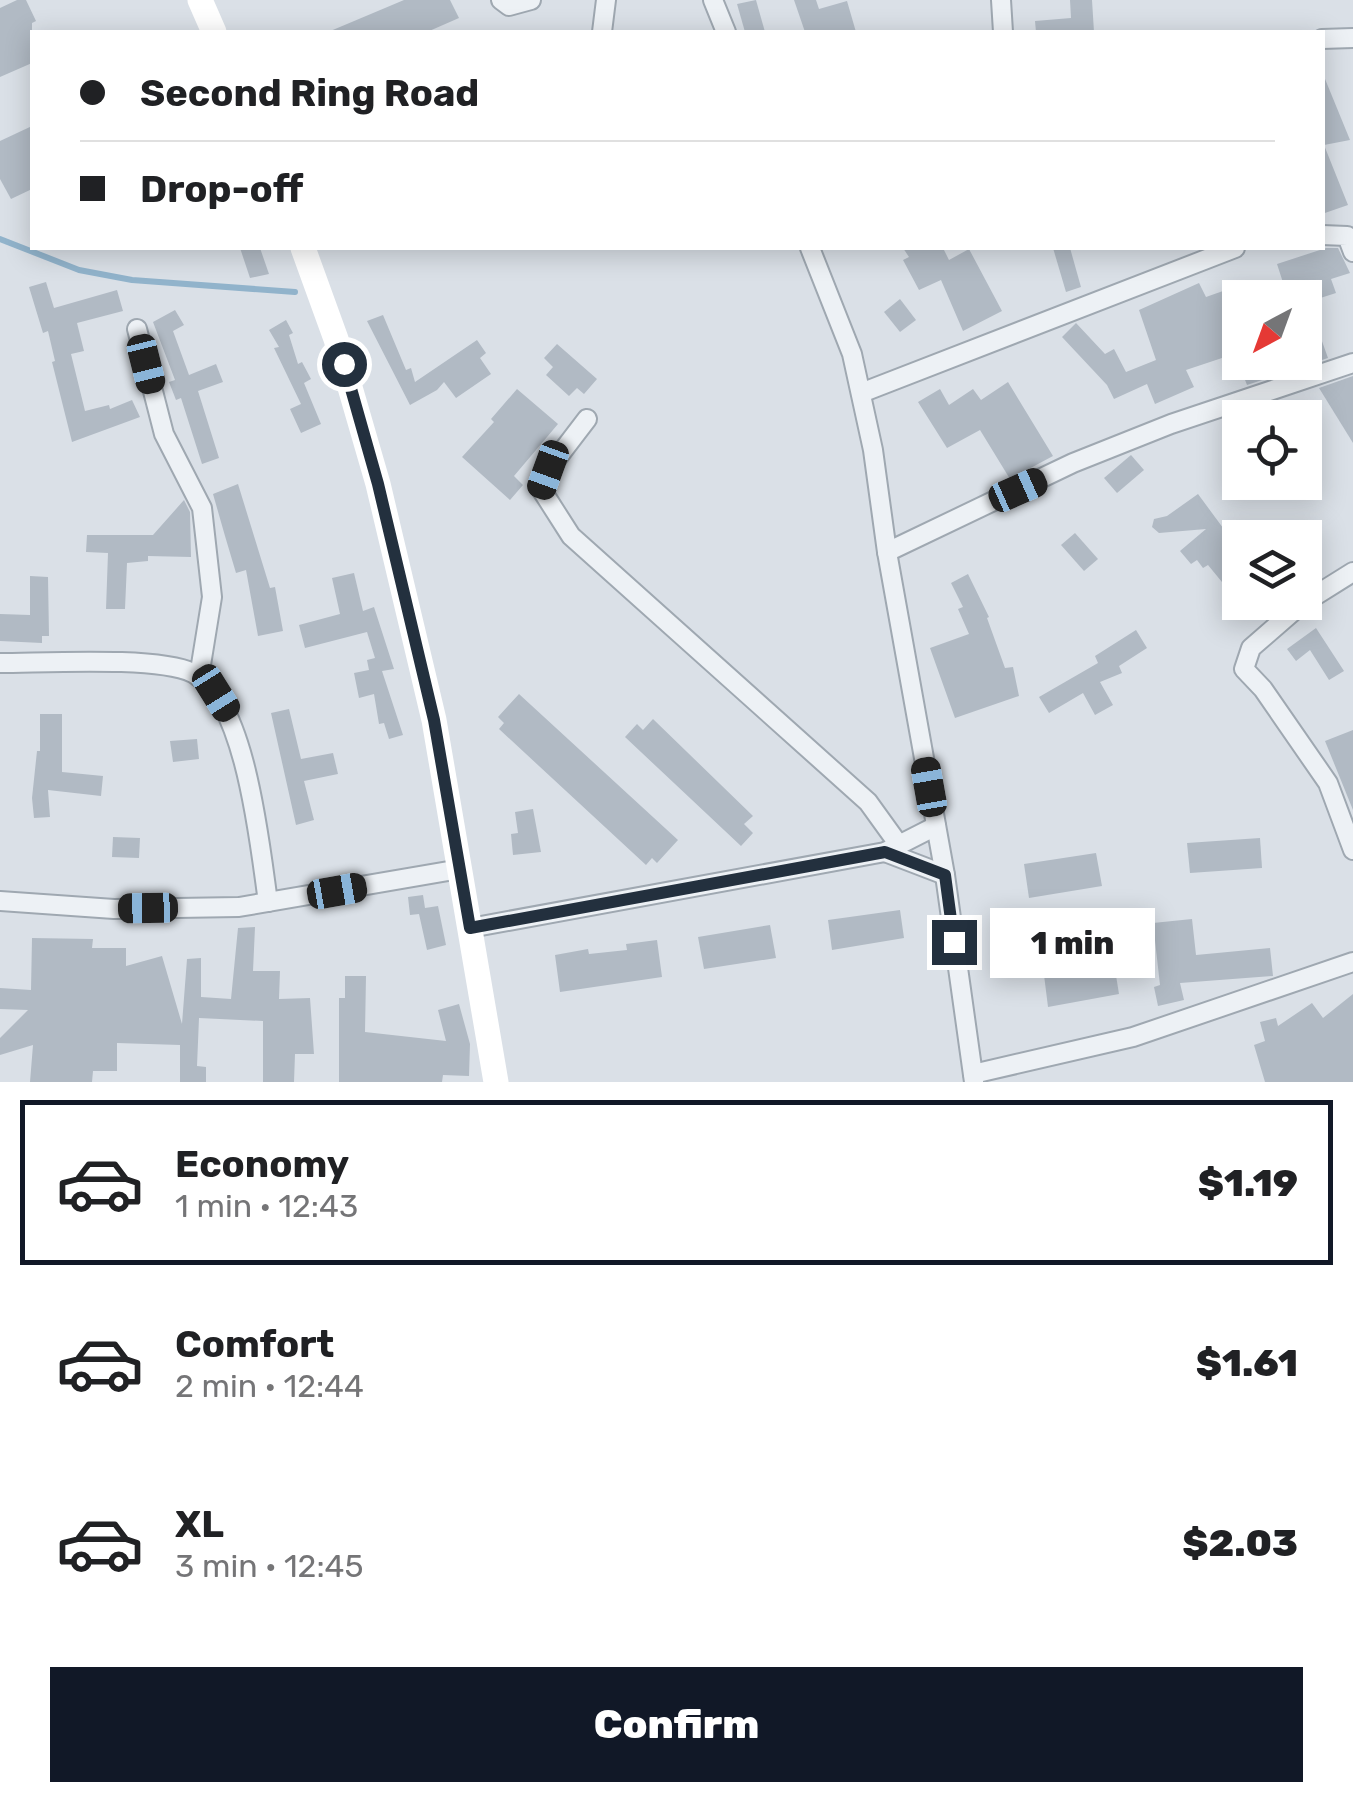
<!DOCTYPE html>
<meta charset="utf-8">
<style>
body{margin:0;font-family:Rubik,sans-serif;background:#f6f6f6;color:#202124;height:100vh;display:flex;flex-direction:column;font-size:38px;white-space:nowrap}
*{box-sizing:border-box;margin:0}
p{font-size:32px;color:#757577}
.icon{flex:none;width:55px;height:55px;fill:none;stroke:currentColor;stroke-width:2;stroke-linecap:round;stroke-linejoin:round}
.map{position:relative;height:1082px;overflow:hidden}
.details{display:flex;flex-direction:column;background:#fff;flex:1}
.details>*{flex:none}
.hud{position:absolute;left:30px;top:30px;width:1295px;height:220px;border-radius:0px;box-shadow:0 5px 25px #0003;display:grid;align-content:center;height:220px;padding:0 50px;background:#fff}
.needle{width:65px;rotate:221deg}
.buttons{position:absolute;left:1222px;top:280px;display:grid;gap:20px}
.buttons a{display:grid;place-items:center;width:100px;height:100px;border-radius:0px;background:#fff;box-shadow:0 5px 25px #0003;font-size:50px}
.end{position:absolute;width:45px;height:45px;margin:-22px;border:12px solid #23303e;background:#fff;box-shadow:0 0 0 5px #fff}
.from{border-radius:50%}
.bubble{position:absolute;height:70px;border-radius:0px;background:#fff;box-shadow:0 5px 25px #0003;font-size:32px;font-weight:800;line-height:70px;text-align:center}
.car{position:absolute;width:30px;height:60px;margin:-30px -15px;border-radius:12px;box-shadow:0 0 8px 2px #0007;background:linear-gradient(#222 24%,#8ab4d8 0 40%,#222 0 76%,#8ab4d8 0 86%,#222 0)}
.hud b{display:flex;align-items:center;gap:35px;height:95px;font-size:38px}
.hud b+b{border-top:2px solid #e0e0e0}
.hud i{width:25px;height:25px;background:#202124}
ul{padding:18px 0 0;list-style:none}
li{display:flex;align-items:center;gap:30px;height:165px;margin:0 20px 15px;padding:0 30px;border:5px solid transparent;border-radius:0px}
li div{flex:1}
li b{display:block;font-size:38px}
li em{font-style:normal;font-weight:800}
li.on{border-color:#111827}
li>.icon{width:90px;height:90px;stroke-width:1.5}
.action{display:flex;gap:20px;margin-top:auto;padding:20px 50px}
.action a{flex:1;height:115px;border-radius:0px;background:#111827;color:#fff;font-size:40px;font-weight:800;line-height:115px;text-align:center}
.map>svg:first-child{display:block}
</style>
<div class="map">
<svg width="1353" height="1082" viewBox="0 0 1353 1082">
<rect width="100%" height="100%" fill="#dae0e7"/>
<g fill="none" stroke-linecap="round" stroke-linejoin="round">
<path stroke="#91b3cb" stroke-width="6" d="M0,239L79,270L132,280L295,292"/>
</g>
<g fill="#b1bac4">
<path d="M17,0H26L36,21L32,23V63L0,77V8Z"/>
<path d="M404,0H450L459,18L427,32H328Z"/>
<path d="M756,0L765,32H745L737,4Z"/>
<path d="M794,0H816L819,9L847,1L856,32H805Z"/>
<path d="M1070,0H1092L1094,32H1036L1035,21L1071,18Z"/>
<path d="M1323,74L1350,140L1324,145L1348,205L1322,214Z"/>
<path d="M32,126V189L11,199L0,179V141Z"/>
<path d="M240,248H260L269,274L250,278Z"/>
<path d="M903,248H943L949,260L969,249L1002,311L963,331L941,280L919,290L903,260L909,257Z"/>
<path d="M1053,248H1070L1081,287L1066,292Z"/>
<path d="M1326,248H1338L1350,273L1331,279L1336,293L1308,302L1328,358L1247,385L1238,362H1305V298H1288L1277,264Z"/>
<path d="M46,282L54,308L117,290L123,311L77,323L84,351L71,354L85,411L109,405L110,409L132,400L140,417L72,442L52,362L55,361L48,331L43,333L29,287Z"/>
<path d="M1199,283L1206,297L1223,291L1240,335V352L1186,370L1194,387L1155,404L1147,384L1114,399L1107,385L1062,337L1076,323L1105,354L1114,349L1126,372L1156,360L1139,310Z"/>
<path d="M900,299L916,320L900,332L884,312Z"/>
<path d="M175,310L184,325L173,331L189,375L216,364L223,382L198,391L219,458L202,464L181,398L176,400L169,382L175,380L153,322Z"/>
<path d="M383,315L406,370L411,368L415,382L477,340L486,353L480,358L491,374L456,398L444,382L437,390L410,405L367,321Z"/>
<path d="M286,320L293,333L289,335L298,364L302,362L311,379L304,383L321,424L301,433L290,409L301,404L274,348L279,347L269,330Z"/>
<path d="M557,344L597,379L584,394L577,388L569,396L546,375L553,367L544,358Z"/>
<path d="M1353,376V443L1319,388Z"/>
<path d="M1008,382L1053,456L1010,479L980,430L947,448L918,402L940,389L949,405L973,389L981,400Z"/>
<path d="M517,389L558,424L514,476L523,485L510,500L462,457L494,422L491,419Z"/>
<path d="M1131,455L1144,470L1117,493L1104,478Z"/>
<path d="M238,484L270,588L275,587L283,631L258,636L246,570L236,573L225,536L213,494Z"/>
<path d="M1198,494L1240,551V585L1231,593L1208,565L1203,568L1197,560L1191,564L1180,551L1206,529L1159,533L1152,527L1154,519L1167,516Z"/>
<path d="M184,500L190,512L191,557L148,556V561L127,563L125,609H106L108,553L86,552L87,535H153Z"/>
<path d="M1075,533L1098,559L1084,571L1061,545Z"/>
<path d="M354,573L363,611L374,607L394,669L382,671L403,735L389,739L384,723L379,724L374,694L359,698L354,673L369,670L367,660L375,658L367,632L305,648L299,625L340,614L332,578Z"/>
<path d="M968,574L989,617L987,618L1005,668L1013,667L1019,696L955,718L930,648L969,634L958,609L963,607L951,583Z"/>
<path d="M30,576L48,577L49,636H42V643L0,641V614L30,615Z"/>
<path d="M1316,628L1344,671L1329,680L1310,650L1296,661L1287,649Z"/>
<path d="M1136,630L1147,648L1119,666L1122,673L1100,682L1113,705L1095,715L1083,693L1049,713L1039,697L1098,663L1095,656Z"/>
<path d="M519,694L678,840L657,863L652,858L646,865L499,729L504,723L498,717Z"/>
<path d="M289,709L301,759L333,753L338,774L304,781L314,820L296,825L271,713Z"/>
<path d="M40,714H62V772L103,776L101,796L48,790L50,817L34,818L32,798L37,751H40Z"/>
<path d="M653,719L753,816L744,824L753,833L741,846L625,737L637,724L643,730Z"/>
<path d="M1353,730V810L1325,741Z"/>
<path d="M197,739L199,759L173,762L170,741Z"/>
<path d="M533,809L541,852L513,855L511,834L518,833L515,812Z"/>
<path d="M113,837L140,838L139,858L112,857Z"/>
<path d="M1260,838L1262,868L1190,873L1187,843Z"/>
<path d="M1096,853L1102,886L1029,898L1024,864Z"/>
<path d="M423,895L425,908L438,906L446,945L427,950L419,914L410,915L408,897Z"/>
<path d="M900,910L904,938L832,950L828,920Z"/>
<path d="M1192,919L1196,955L1270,948L1273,976L1180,983L1184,1000L1158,1006L1154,987L1160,985L1153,923Z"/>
<path d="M770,925L776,958L704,969L698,937Z"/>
<path d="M255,927L253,971H280L279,999L310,998L314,1054H295L294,1082H263V1021L199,1018L197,1066L206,1067V1082H180V1045L117,1043V1071H93L92,1082H30L33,1045L0,1055V1038L28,1010L0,1009V988L31,990L32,938L93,939L92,948H126V966L162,956L182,1024L187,959L201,958V997L231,999L238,928Z"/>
<path d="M657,940L662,977L560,992L555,955L588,949L589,954L627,950L626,944Z"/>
<path d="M1114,963L1119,994L1048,1007L1044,975Z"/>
<path d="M345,976H366L365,1032L446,1041L438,1010L459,1004L470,1044L469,1076L443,1075L442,1082H339V998H345Z"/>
<path d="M1353,994V1082H1265L1254,1045L1265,1041L1260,1022L1276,1018L1278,1026L1312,1003L1323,1018Z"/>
</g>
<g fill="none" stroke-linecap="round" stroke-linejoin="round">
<g stroke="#9fa8b1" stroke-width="22">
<g id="street">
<path d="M501,0L509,6L531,0"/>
<path d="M713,0L726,32"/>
<path d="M1001,0L1003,32"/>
<path d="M602,32L606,0"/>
<path d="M1322,39L1353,38"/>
<path d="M1322,235L1347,236L1353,252"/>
<path d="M810,248L852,354L873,450L887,552L945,875L974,1082"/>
<path d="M137,329L164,434L202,508L212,597L199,677"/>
<path d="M861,393L1235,248"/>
<path d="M587,419L548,470L541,489L571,536L868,802L899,845"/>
<path d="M887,552L1073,463L1171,424L1353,363"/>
<path d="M1304,602L1251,648L1244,669L1263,689L1328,783L1353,850"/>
<path d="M1305,602L1353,572"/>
<path d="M0,663C44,663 157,656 193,673C246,699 260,847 268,902"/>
<path d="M885,852L945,875"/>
<path d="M0,901L114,909L239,907L460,869"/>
<path d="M470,928L885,852L936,826"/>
<path d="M973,1074L1133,1037L1353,962"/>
</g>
</g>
<use href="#street" stroke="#edf1f5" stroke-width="18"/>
<g stroke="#fff" stroke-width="25">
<path d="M200,0L214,32"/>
<path d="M303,248L336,339L378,484L434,720L496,1082"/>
</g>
</g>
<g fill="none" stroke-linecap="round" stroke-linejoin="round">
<path stroke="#23303e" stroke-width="12" d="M344,364L378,484L434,720L470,928L885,852L945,875L954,942"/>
</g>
</svg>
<div class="buttons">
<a><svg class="needle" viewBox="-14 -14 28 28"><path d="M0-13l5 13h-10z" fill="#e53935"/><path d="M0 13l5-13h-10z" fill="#757577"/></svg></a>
<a><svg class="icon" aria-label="locate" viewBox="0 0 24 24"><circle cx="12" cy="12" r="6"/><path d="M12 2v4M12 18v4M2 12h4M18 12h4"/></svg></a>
<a><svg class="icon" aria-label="layers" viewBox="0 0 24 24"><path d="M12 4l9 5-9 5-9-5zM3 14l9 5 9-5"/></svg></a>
</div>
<i class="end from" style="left:344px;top:364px"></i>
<i class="end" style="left:954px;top:942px"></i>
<div class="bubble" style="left:990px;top:908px;width:165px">1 min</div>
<i class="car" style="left:146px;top:364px;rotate:166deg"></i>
<i class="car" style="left:548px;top:470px;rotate:200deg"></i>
<i class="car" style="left:1018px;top:490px;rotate:66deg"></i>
<i class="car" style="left:216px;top:693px;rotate:148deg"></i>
<i class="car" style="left:929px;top:787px;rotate:350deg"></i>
<i class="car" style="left:337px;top:891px;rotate:80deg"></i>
<i class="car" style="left:148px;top:908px;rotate:269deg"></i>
<div class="hud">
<b><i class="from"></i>Second Ring Road</b>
<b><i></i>Drop-off</b>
</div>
</div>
<section class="details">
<ul>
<li class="on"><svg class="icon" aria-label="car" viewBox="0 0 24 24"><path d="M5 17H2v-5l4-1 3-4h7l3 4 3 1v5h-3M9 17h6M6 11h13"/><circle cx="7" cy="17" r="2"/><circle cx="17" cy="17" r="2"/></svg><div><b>Economy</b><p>1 min · 12:43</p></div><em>$1.19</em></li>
<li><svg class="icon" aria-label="car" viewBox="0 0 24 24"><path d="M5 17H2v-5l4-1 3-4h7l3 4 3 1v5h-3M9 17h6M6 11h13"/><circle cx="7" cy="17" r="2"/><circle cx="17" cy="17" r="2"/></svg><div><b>Comfort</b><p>2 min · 12:44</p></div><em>$1.61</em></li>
<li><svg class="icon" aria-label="car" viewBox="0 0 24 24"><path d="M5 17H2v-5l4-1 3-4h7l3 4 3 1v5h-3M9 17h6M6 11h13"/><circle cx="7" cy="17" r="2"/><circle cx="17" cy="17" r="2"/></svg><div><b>XL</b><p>3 min · 12:45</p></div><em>$2.03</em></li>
</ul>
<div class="action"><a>Confirm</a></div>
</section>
